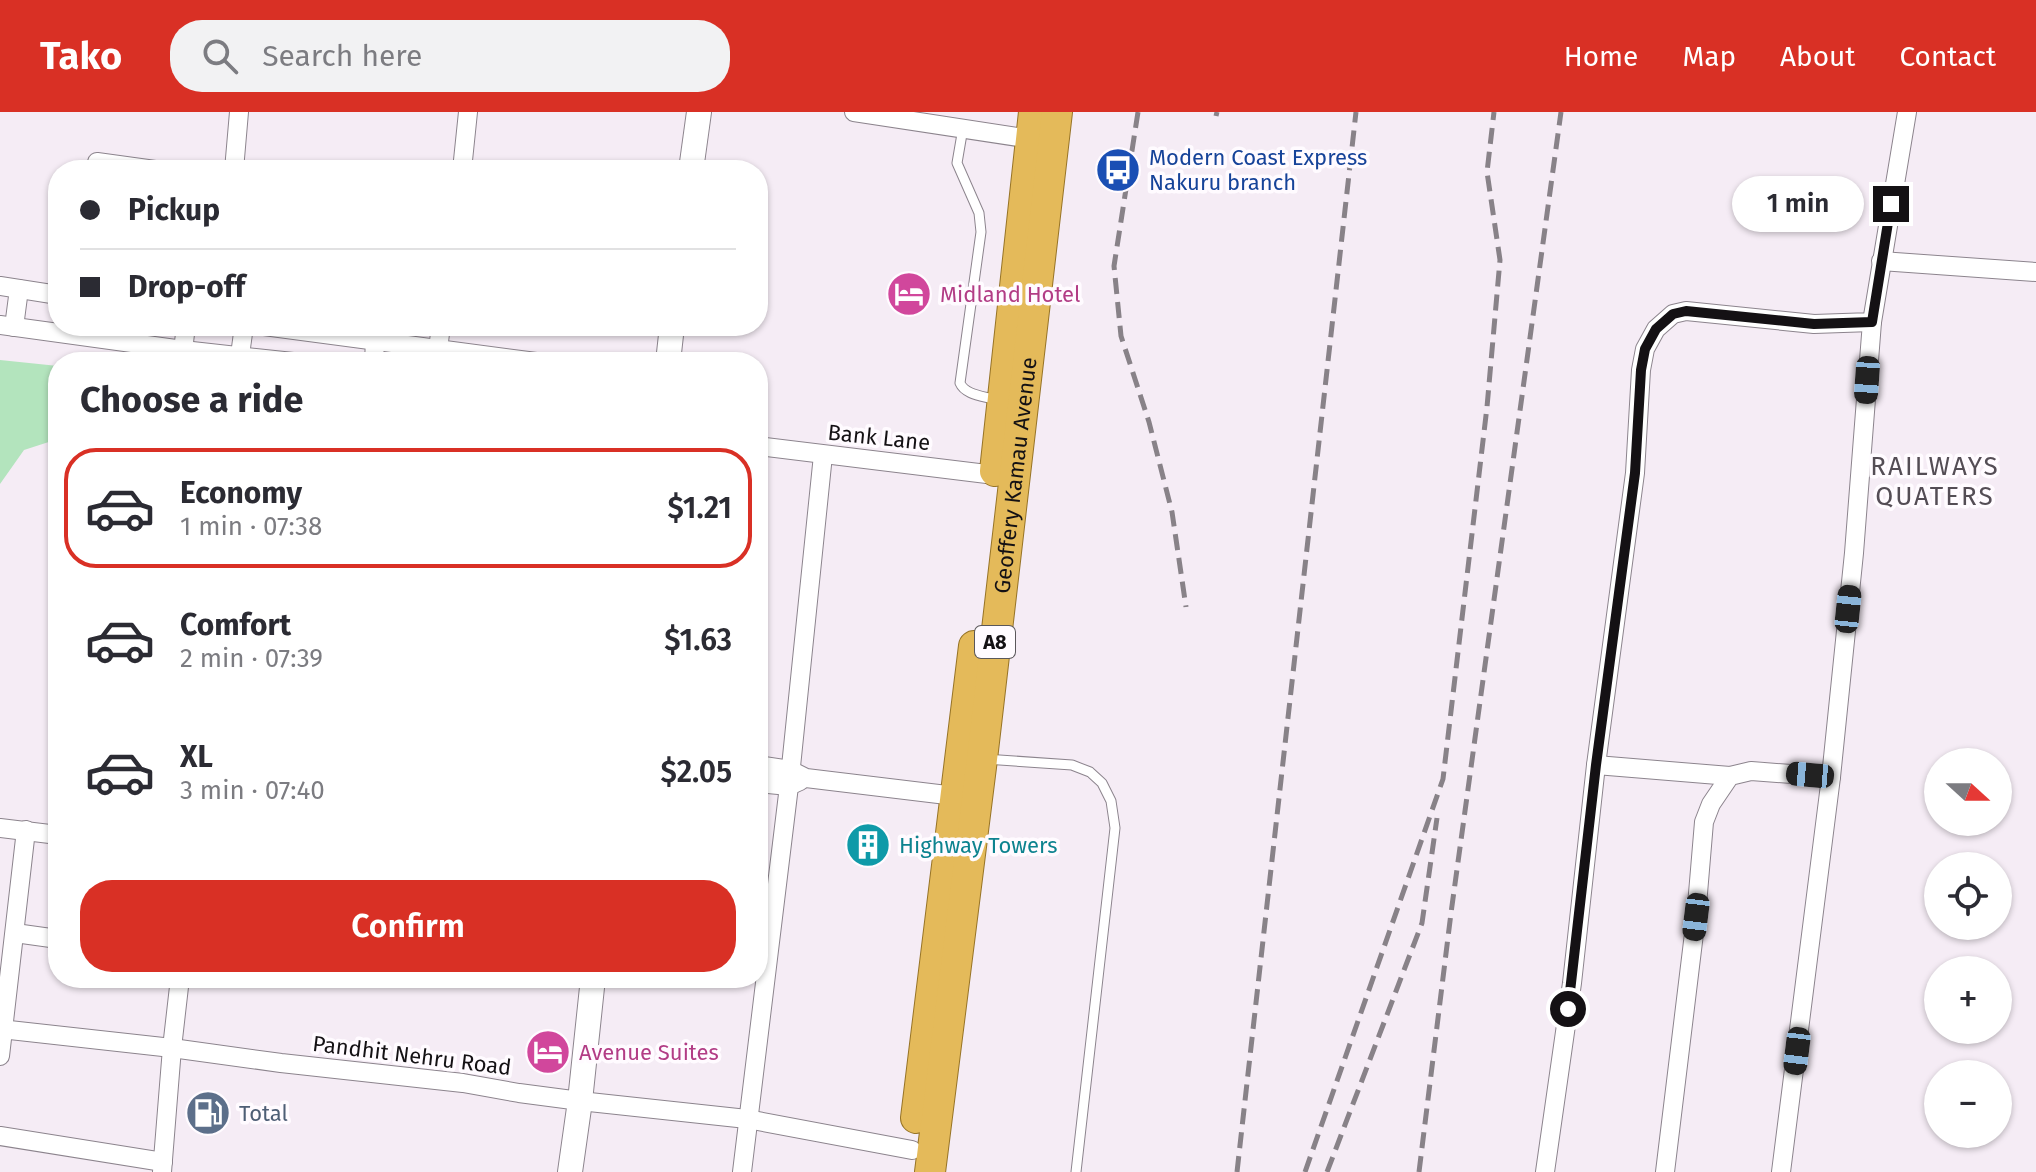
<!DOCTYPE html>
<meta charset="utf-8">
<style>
body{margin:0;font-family:"Fira Sans",sans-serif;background:#f2f2f3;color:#2b2b33;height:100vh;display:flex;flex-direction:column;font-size:30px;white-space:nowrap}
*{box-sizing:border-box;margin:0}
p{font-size:26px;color:#7c7c81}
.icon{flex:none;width:44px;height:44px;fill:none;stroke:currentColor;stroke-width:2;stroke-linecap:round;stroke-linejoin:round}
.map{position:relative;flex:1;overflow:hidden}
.drawer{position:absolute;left:48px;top:240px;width:720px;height:636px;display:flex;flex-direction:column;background:#fff;border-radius:32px;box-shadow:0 2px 6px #0004}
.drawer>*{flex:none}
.top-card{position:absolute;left:48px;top:48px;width:720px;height:176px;border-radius:32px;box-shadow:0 2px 6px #0004;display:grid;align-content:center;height:176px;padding:0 32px;background:#fff}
.needle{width:52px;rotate:111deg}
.tools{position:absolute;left:1924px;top:636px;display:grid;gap:16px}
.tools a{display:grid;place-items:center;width:88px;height:88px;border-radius:50%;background:#fff;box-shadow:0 2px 6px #0004;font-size:40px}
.end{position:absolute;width:36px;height:36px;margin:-18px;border:10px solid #141114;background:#fff;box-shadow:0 0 0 4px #fff}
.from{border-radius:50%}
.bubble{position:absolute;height:56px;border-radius:28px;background:#fff;box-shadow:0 2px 6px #0004;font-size:26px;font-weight:600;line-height:56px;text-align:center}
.car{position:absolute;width:24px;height:48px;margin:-24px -12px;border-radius:10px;box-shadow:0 0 6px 2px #0007;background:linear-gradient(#222 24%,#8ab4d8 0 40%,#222 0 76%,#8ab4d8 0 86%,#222 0)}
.top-card b{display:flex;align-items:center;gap:28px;height:76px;font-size:30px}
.top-card b+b{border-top:2px solid #e1e1e2}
.top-card i{width:20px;height:20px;background:#2b2b33}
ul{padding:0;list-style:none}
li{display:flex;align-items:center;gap:24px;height:120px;margin:0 16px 12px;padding:0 16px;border:4px solid transparent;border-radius:32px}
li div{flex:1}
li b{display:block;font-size:30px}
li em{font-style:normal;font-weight:600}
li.current{border-color:#d93025}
li>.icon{width:72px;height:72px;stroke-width:1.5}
h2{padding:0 32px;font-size:36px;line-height:96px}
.button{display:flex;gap:16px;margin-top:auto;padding:16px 32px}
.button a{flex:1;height:92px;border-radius:32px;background:#d93025;color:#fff;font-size:32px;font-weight:600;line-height:92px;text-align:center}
header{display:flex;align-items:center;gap:48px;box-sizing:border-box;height:112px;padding:0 40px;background:#d93025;color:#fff}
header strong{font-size:38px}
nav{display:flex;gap:44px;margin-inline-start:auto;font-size:28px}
.search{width:560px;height:72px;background:#f2f2f3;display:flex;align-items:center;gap:20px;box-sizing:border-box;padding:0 28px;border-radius:32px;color:#7c7c81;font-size:30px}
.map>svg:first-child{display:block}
</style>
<header>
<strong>Tako</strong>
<div class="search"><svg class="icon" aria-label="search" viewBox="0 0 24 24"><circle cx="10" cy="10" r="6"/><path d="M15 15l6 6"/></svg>Search here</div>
<nav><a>Home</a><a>Map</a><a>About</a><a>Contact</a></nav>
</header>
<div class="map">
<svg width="2036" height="1060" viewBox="0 0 2036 1060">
<rect width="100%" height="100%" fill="#f5ecf5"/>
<path fill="#b3e4bd" d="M0,248L58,254V327L24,338L0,372Z"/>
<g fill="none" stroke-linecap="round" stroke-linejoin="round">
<g stroke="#8c848d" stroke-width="11">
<g id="service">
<path d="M963,16L957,51L979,101L981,120L960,271C965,283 984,284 996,288"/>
<path d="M985,647L1072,653L1090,660L1102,671L1111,689L1115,716L1076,1060"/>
</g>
</g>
<g stroke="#8c848d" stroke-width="20">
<g id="minor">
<path d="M854,0L1031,27"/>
<path d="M97,50L155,58"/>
<path d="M234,58L239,0"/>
<path d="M462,58L468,0"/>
<path d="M1881,149L2036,160"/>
<path d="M0,174L58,183"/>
<path d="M0,213L183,238L293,250"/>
<path d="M264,214L536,250"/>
<path d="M14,215L19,177"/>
<path d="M438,237L441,214"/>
<path d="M183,238L186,214"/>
<path d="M240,243L244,214"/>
<path d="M374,250L375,228"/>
<path d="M758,334L995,363"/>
<path d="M758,653L790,658L806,666L955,684"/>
<path d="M1596,653L1730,664"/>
<path d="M758,671L789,674L800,669"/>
<path d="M0,716L58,723"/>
<path d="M15,821L58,827"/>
<path d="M0,917L172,936L281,951L463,971L519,981L580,989L747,1007L912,1038"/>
<path d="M0,944L26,718"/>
<path d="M0,1024L163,1050"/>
<path d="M162,1060L172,936L180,866"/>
<path d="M742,1060L789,674L823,343"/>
<path d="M1545,1060L1572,871L1596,653L1635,361L1641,258L1645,237L1656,217L1673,202L1686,199L1814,212L1872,210L1907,0"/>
<path d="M1665,1060L1696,805L1704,710L1711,692L1730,664L1751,659L1831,665"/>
<path d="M1781,1060L1831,665L1854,441L1872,210"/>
</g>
</g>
<g stroke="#8c848d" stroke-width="26">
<g id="tertiary">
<path d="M691,58L699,0"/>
<path d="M668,250L672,214"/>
<path d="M570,1060L580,989L593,866"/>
</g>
</g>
<g stroke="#977427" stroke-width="32">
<g id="trunk">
<path d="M995,359L1034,0"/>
<path d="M916,1006L974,534"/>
<path id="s1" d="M930,1060L982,647L1057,0"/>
</g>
</g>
<use href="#service" stroke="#fff" stroke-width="9"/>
<use href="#minor" stroke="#fff" stroke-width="18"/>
<use href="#tertiary" stroke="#fff" stroke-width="24"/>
<use href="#trunk" stroke="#e4ba5a" stroke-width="30"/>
<g stroke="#888288" stroke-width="5" stroke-dasharray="16 8" stroke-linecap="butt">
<path d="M1138,0L1114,154L1121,224L1149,310L1172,400L1186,495"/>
<path d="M1216,4L1217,0"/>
<path d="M1237,1060L1356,0"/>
<path d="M1305,1060L1443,667L1487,295L1500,148L1487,60L1494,0"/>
<path d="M1327,1060L1422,811L1437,706"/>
<path d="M1419,1060L1451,801L1561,0"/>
</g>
</g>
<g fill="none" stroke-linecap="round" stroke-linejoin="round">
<path stroke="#141114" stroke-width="10" d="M1568,897L1596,653L1635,361L1641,258L1645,237L1656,217L1673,202L1686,199L1814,212L1872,210L1891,92"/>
</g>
<defs>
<g id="bus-disc" transform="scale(2.3)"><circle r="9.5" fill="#1a4fb4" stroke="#fffbff"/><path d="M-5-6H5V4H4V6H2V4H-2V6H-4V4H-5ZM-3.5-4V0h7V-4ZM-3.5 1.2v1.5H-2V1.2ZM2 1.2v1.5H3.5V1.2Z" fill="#fff"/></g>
<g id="hotel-disc" transform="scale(2.3)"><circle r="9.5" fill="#d1479c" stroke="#fffbff"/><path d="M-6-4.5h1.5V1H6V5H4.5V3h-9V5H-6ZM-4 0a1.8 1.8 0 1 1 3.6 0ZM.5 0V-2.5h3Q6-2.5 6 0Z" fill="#fff"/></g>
<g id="building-disc" transform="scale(2.3)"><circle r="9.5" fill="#0f9aa8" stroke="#fffbff"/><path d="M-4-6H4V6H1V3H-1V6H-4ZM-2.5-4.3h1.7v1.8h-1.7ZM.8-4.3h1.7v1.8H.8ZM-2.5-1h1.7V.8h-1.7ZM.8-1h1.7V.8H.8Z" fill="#fff"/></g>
<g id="fuel-disc" transform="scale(2.3)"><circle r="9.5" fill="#5c6f8a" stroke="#fffbff"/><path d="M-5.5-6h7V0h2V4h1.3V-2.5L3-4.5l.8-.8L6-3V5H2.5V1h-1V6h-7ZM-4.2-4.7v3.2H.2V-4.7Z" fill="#fff"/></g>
</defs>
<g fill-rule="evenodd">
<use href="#bus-disc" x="1118" y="58"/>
<use href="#hotel-disc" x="909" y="182"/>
<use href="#building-disc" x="868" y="733"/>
<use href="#hotel-disc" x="548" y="940"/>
<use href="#fuel-disc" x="208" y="1001"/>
</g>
<g text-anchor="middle" stroke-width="7" stroke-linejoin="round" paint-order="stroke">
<rect fill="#fffbff" stroke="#5a575a" stroke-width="2" x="975" y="514" width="40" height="32" rx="6"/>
<g font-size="20" font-weight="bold" fill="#141114">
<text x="995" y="537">A8</text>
</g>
<g font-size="22" fill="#164399" stroke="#fffbff" text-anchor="start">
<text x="1149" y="53">Modern Coast Express<tspan x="1149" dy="25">Nakuru branch</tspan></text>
</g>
<g font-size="22" fill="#b23c85" stroke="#fffbff" text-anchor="start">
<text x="940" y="190">Midland Hotel</text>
<text x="579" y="948">Avenue Suites</text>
</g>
<g font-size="22" fill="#141114" stroke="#fffbff">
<text transform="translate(879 325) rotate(6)" y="8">Bank Lane</text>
<text dy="8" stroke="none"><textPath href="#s1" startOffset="702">Geoffery Kamau Avenue</textPath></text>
<text transform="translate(412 943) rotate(7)" y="8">Pandhit Nehru Road</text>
</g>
<g font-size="22" fill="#0d838f" stroke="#fffbff" text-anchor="start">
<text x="899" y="741">Highway Towers</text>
</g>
<g font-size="22" fill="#4e5e75" stroke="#fffbff" text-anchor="start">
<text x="239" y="1009">Total</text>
</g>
<g font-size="26" letter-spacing="2" fill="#544d55" stroke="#fffbff">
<text x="1935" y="363">RAILWAYS<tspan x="1935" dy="30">QUATERS</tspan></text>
</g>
</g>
</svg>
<div class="tools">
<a><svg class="needle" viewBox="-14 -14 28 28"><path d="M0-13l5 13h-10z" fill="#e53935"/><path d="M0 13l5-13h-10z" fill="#7c7c81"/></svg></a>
<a><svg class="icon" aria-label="locate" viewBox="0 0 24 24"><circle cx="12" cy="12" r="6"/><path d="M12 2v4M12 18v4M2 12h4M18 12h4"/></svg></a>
<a>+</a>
<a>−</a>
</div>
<i class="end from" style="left:1568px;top:897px"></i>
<i class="end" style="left:1891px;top:92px"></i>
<div class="bubble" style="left:1732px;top:64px;width:132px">1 min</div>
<i class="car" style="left:1867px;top:268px;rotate:184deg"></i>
<i class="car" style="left:1848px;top:497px;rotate:6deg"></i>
<i class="car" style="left:1810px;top:663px;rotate:275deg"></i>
<i class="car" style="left:1696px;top:805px;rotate:187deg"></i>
<i class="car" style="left:1797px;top:939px;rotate:187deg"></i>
<div class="top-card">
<b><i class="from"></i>Pickup</b>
<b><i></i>Drop-off</b>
</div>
<section class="drawer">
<h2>Choose a ride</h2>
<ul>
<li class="current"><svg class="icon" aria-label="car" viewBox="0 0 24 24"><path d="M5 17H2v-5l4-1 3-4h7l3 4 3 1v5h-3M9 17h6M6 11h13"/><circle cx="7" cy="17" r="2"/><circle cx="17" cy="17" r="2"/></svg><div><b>Economy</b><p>1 min · 07:38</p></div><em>$1.21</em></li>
<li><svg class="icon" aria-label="car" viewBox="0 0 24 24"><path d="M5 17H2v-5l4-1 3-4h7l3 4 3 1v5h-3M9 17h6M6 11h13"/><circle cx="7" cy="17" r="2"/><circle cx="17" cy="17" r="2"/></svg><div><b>Comfort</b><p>2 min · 07:39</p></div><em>$1.63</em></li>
<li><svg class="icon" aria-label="car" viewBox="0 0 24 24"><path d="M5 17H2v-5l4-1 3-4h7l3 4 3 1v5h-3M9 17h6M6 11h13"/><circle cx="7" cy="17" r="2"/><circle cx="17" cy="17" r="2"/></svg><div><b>XL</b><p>3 min · 07:40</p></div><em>$2.05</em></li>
</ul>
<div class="button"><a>Confirm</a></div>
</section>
</div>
